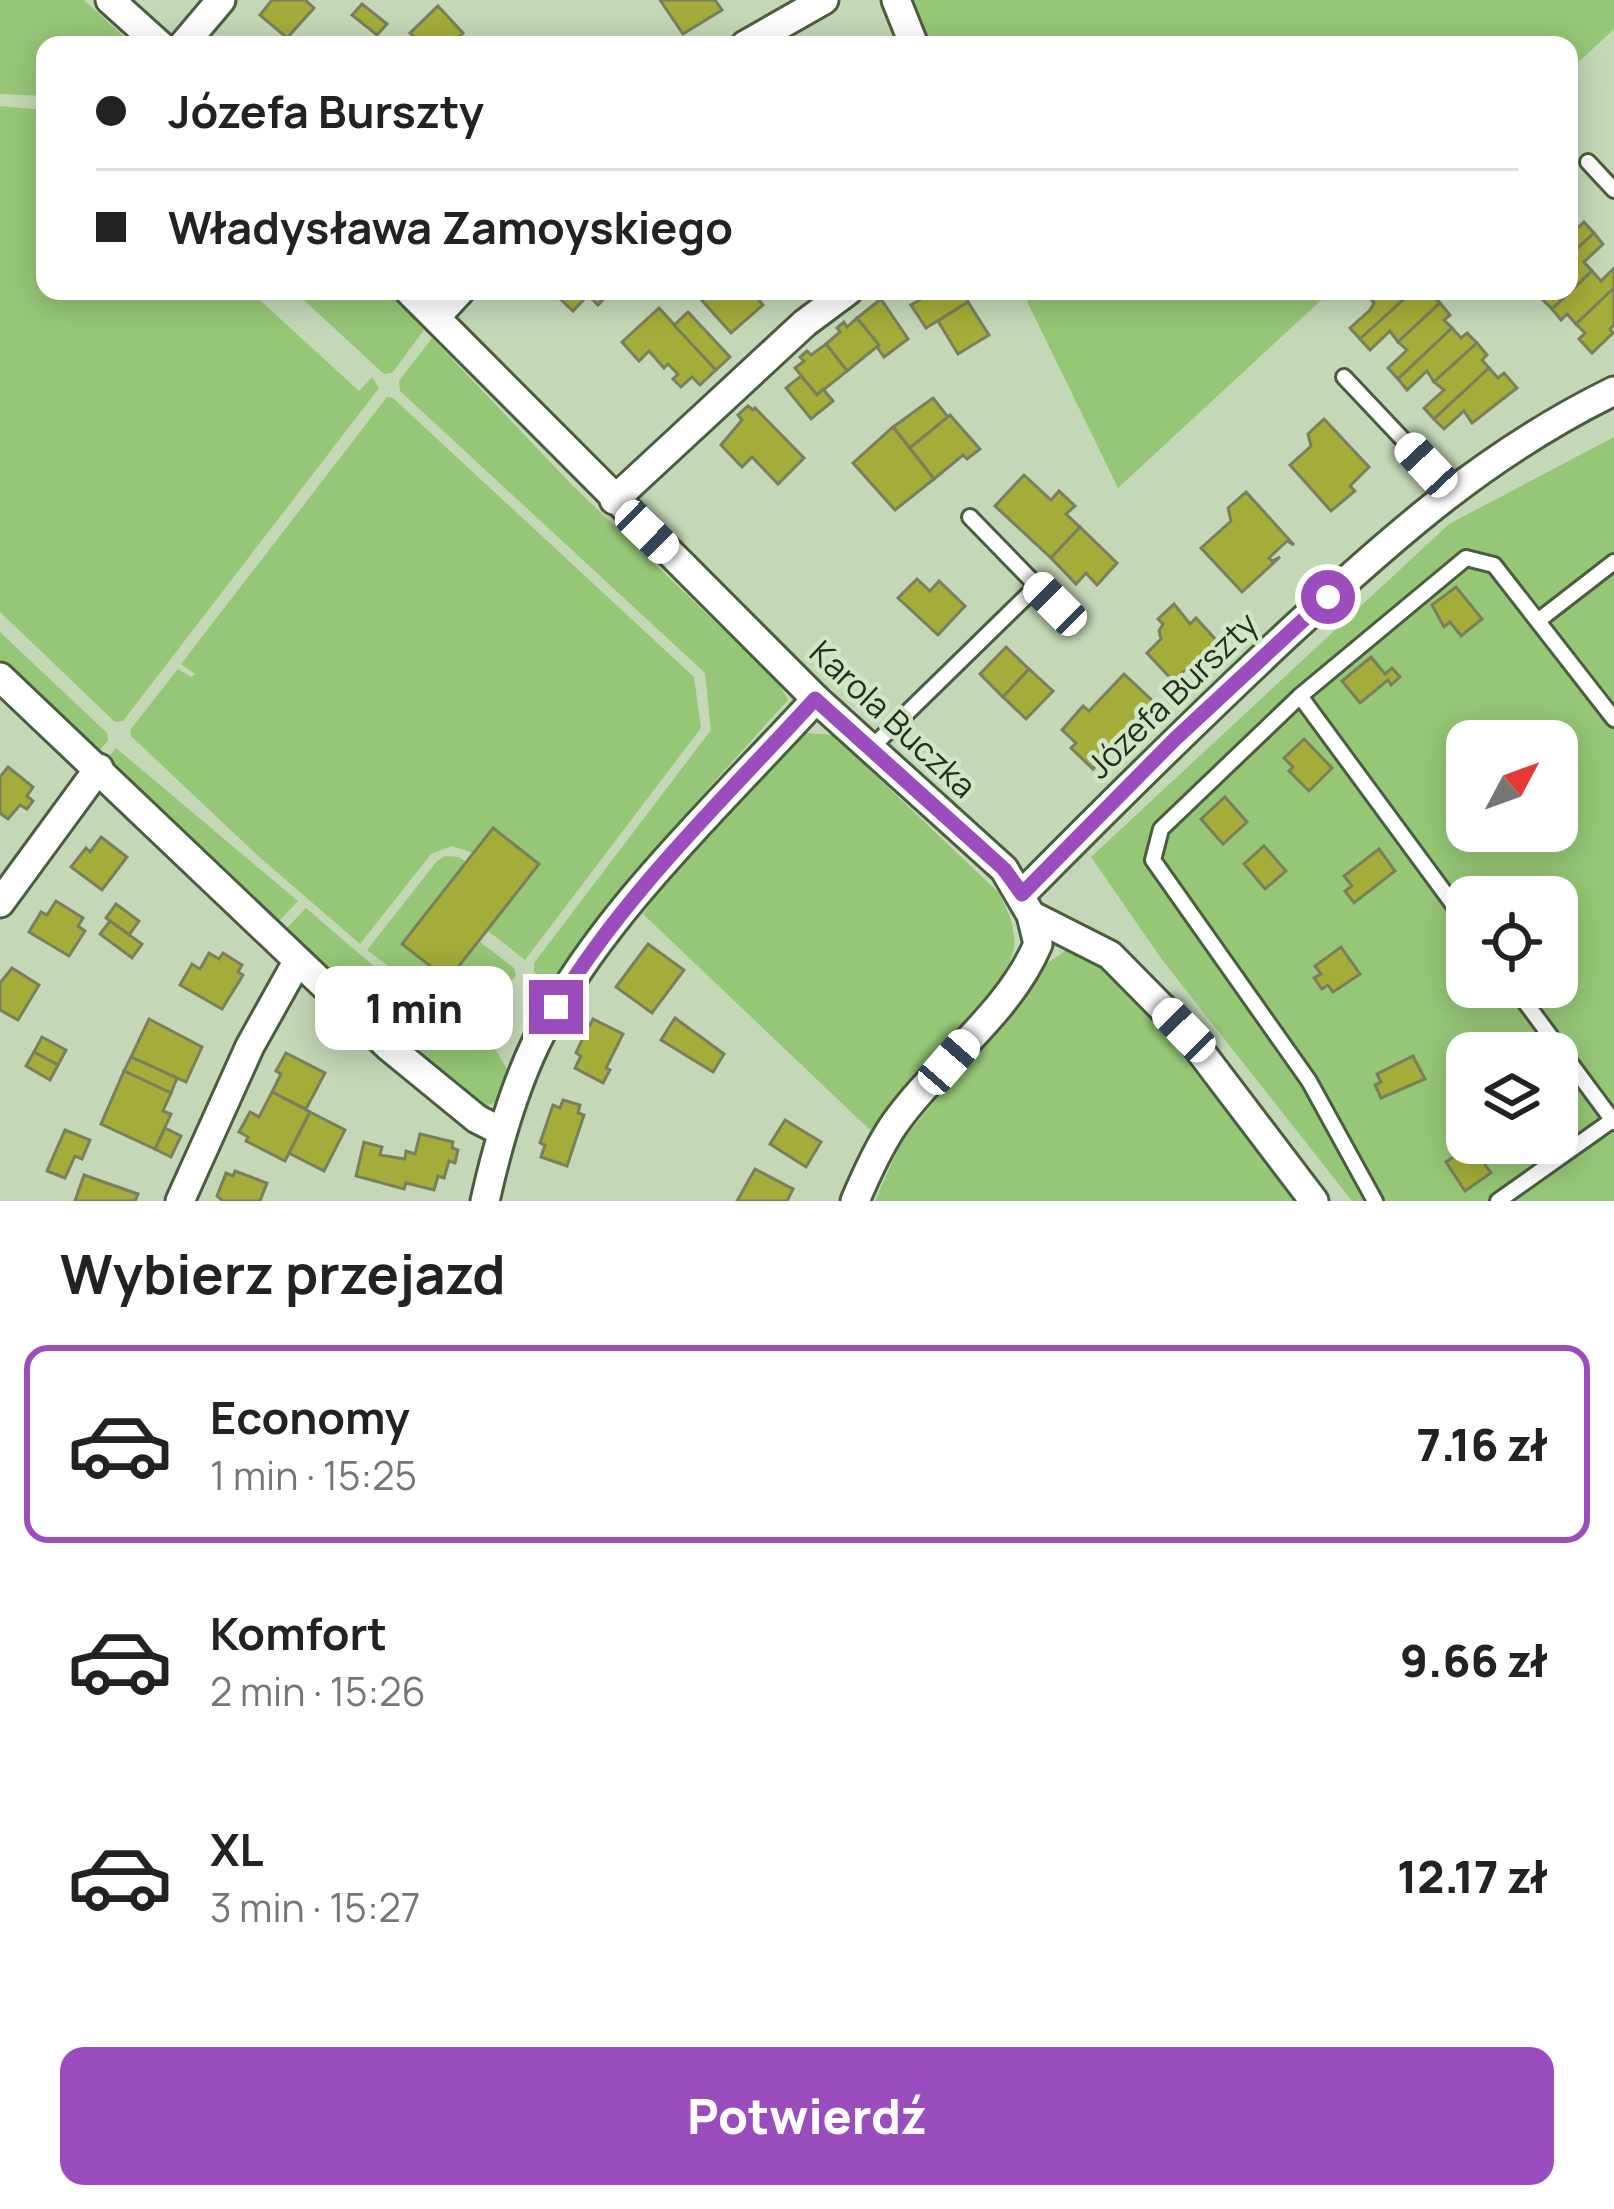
<!DOCTYPE html>
<html lang="pl">
<meta charset="utf-8">
<style>
body{margin:0;font-family:Manrope,sans-serif;background:#f2f2f2;color:#222;height:100vh;display:flex;flex-direction:column;font-size:45px;white-space:nowrap}
*{box-sizing:border-box;margin:0}
p{font-size:39px;color:#767676}
.icon{flex:none;width:66px;height:66px;fill:none;stroke:currentColor;stroke-width:2;stroke-linecap:round;stroke-linejoin:round}
.map{position:relative;height:1201px;overflow:hidden}
.panel{display:flex;flex-direction:column;background:#fff;flex:1}
.panel>*{flex:none}
.guide{position:absolute;left:36px;top:36px;width:1542px;height:264px;border-radius:24px;box-shadow:0 6px 30px #0003;display:grid;align-content:center;height:264px;padding:0 60px;background:#fff}
.needle{width:78px;rotate:49deg}
.controls{position:absolute;left:1446px;top:720px;display:grid;gap:24px}
.controls a{display:grid;place-items:center;width:132px;height:132px;border-radius:24px;background:#fff;box-shadow:0 6px 30px #0003;font-size:60px}
.end{position:absolute;width:54px;height:54px;margin:-27px;border:15px solid #9b4dbe;background:#fff;box-shadow:0 0 0 6px #fff}
.from{border-radius:50%}
.bubble{position:absolute;height:84px;border-radius:24px;background:#fff;box-shadow:0 6px 30px #0003;font-size:39px;font-weight:800;line-height:84px;text-align:center}
.car{position:absolute;width:36px;height:72px;margin:-36px -18px;border-radius:15px;box-shadow:0 0 9px 3px #0007;background:linear-gradient(#fff 24%,#345 0 40%,#fff 0 76%,#345 0 86%,#fff 0)}
.guide b{display:flex;align-items:center;gap:42px;height:114px;font-size:45px}
.guide b+b{border-top:3px solid #e0e0e0}
.guide i{width:30px;height:30px;background:#222}
ul{padding:0;list-style:none}
li{display:flex;align-items:center;gap:36px;height:198px;margin:0 24px 18px;padding:0 36px;border:6px solid transparent;border-radius:24px}
li div{flex:1}
li b{display:block;font-size:45px}
li em{font-style:normal;font-weight:800}
li.on{border-color:#9b4dbe}
li>.icon{width:108px;height:108px;stroke-width:1.5}
h2{padding:0 60px;font-size:54px;line-height:144px}
.cta{display:flex;gap:24px;margin-top:auto;padding:24px 60px}
.cta a{flex:1;height:138px;border-radius:24px;background:#9b4dbe;color:#fff;font-size:48px;font-weight:800;line-height:138px;text-align:center}
.map>svg:first-child{display:block}
</style>
<div class="map">
<svg width="1614" height="1201" viewBox="0 0 1614 1201">
<rect width="100%" height="100%" fill="#c4d8b7"/>
<g fill="#96c776" fill-rule="evenodd">
<path d="M0,0H84L133,45H45V96L0,94Z"/>
<path d="M883,0H1614V29L1569,71V45H918Z"/>
<path d="M0,106L45,110V291H250L359,391L372,377L379,388L123,721L115,722L0,612Z"/>
<path d="M294,291H387L424,330L392,373L384,374Z"/>
<path d="M1022,291H1331L1118,488Z"/>
<path d="M432,338L573,486L777,681L788,700L669,832L558,983L547,981L534,972V963L711,730L705,673L400,391L399,381Z"/>
<path d="M387,397L393,398L694,677L701,728L525,960L487,930L538,864L493,828L473,853L452,846L431,854L360,944L256,854L131,736L130,730L178,669L191,677L195,674L181,664Z"/>
<path d="M1614,437V1201H1352L1163,961L1091,857L1449,524ZM1467,741H1557V831H1467ZM1467,897H1557V987H1467ZM1467,1053H1557V1143H1467Z"/>
<path d="M0,632L107,733L108,741L98,752L0,660Z"/>
<path d="M807,733L833,735L998,892C1007,908 1016,927 1014,946C1009,995 906,1091 870,1130L643,914L664,884L798,737Z"/>
<path d="M116,748L298,901L278,922L106,760Z"/>
<path d="M445,856L459,857L466,862L402,945L448,980L479,941L514,968L516,976L483,1011L454,1016L367,950L437,861Z"/>
<path d="M306,908L419,1005L458,1031L472,1028L494,1047L507,1069L499,1101L483,1107L465,1102L285,930Z"/>
<path d="M1078,942L1129,991L1299,1201H875L900,1144L1042,967Z"/>
</g>
<g fill="#a4ad39" stroke="#7a7f5c" stroke-width="3">
<path d="M272,0H305L314,8L287,38L260,15Z"/>
<path d="M660,0H715L722,10L683,34Z"/>
<path d="M362,4L387,24L377,35L352,15Z"/>
<path d="M438,6L463,33L451,45H422L410,33Z"/>
<path d="M1584,222L1594,233L1569,256V236Z"/>
<path d="M1594,233L1603,244L1584,262L1592,271L1552,309L1542,299L1548,294L1545,291H1569V256Z"/>
<path d="M1614,268V288L1576,324L1567,314L1561,320L1552,309L1592,271L1601,281Z"/>
<path d="M1614,288V325L1610,329L1613,333L1592,353L1579,339L1585,333L1576,324Z"/>
<path d="M552,291H611L598,305L588,295L573,311Z"/>
<path d="M703,291H751L763,305L731,333L698,296Z"/>
<path d="M925,291H962L968,302L926,328L911,305L923,298L920,294Z"/>
<path d="M1371,291H1413L1360,339L1350,328L1370,310L1374,303L1367,295Z"/>
<path d="M1413,291L1424,299L1430,293L1440,303L1398,342L1390,331L1370,350L1360,339Z"/>
<path d="M881,299L908,339L884,357L857,318Z"/>
<path d="M968,302L989,335L958,354L938,321Z"/>
<path d="M1440,303L1450,315L1444,320L1452,328L1398,379L1388,368L1407,350L1398,342Z"/>
<path d="M659,308L716,370L700,385L692,377L681,387L673,379L678,374L668,364L664,368L649,351L639,361L622,342Z"/>
<path d="M688,312L730,357L716,370L674,325Z"/>
<path d="M857,318L879,345L847,371L826,344L840,332L837,328L844,322L847,327Z"/>
<path d="M1452,328L1461,338L1467,333L1477,343L1434,382L1427,371L1407,390L1398,379Z"/>
<path d="M1477,343L1487,355L1482,360L1489,368L1434,419L1424,408L1444,390L1434,382Z"/>
<path d="M826,344L847,371L817,395L795,368L804,361L800,357L807,351L811,355Z"/>
<path d="M1489,368L1498,378L1504,373L1517,388L1472,423L1464,411L1444,429L1434,419Z"/>
<path d="M801,376L817,395L823,389L833,401L811,419L786,388Z"/>
<path d="M933,398L948,417L910,448L893,427Z"/>
<path d="M748,406L753,410L755,408L804,458L778,484L752,457L742,467L721,445L742,420L738,415Z"/>
<path d="M950,415L980,449L967,459L963,455L934,479L910,448Z"/>
<path d="M1324,419L1369,467L1350,486L1355,491L1331,511L1290,465L1311,446L1308,434Z"/>
<path d="M893,427L934,479L895,510L853,463Z"/>
<path d="M1024,475L1051,500L1059,491L1075,506L1066,514L1080,527L1051,558L995,506Z"/>
<path d="M1246,492L1294,545L1287,541L1269,558L1272,561L1280,557L1242,592L1201,548L1231,521L1228,508Z"/>
<path d="M1080,527L1117,563L1097,585L1086,573L1076,584L1051,558Z"/>
<path d="M917,579L930,591L939,581L965,606L938,635L898,598Z"/>
<path d="M1456,587L1482,619L1461,636L1450,622L1444,627L1432,605Z"/>
<path d="M1174,604L1190,624L1196,618L1217,641L1173,681L1147,653L1161,639L1159,631L1163,624L1158,619Z"/>
<path d="M1006,647L1029,669L1003,697L980,674Z"/>
<path d="M1371,657L1385,674L1392,668L1400,677L1391,685L1388,680L1360,703L1342,681Z"/>
<path d="M1029,669L1053,691L1026,719L1003,697Z"/>
<path d="M1124,674L1155,703L1093,769L1071,748L1076,743L1062,730L1083,706L1089,711Z"/>
<path d="M1304,739L1332,768L1309,791L1289,771L1293,767L1284,758Z"/>
<path d="M8,767L33,787L27,796L33,801L27,809L20,805L8,819L0,813V777Z"/>
<path d="M1225,797L1247,822L1223,844L1201,819Z"/>
<path d="M493,828L539,864L448,980L402,944Z"/>
<path d="M1474,831H1510L1511,833L1487,850L1482,843L1477,847L1469,837Z"/>
<path d="M101,837L127,857L102,890L71,867L86,848L90,852Z"/>
<path d="M1264,846L1286,871L1265,889L1244,864Z"/>
<path d="M1379,849L1395,871L1354,903L1345,891L1352,886L1344,876Z"/>
<path d="M56,901L83,918L78,926L85,931L69,956L29,932L41,912L47,915Z"/>
<path d="M116,904L139,921L129,935L106,918Z"/>
<path d="M110,921L142,944L132,958L100,934Z"/>
<path d="M648,944L684,970L652,1013L616,987Z"/>
<path d="M1341,947L1360,974L1333,992L1328,985L1322,989L1314,978L1321,974L1315,966Z"/>
<path d="M209,953L219,959L223,953L242,965L238,972L243,975L222,1009L180,985L192,964L200,969Z"/>
<path d="M12,968L39,985L18,1020L0,1010V983Z"/>
<path d="M675,1018L724,1054L713,1072L661,1040Z"/>
<path d="M149,1019L202,1047L186,1082L131,1057Z"/>
<path d="M593,1019L623,1034L606,1068L610,1070L603,1083L575,1068L581,1056L576,1053L583,1038L578,1035L584,1022L590,1025Z"/>
<path d="M42,1037L66,1050L58,1065L34,1052Z"/>
<path d="M34,1052L58,1065L50,1080L26,1066Z"/>
<path d="M286,1053L325,1073L306,1109L272,1092L281,1074L276,1071Z"/>
<path d="M1413,1056L1425,1079L1381,1098L1375,1085L1381,1082L1377,1074Z"/>
<path d="M131,1057L177,1078L171,1093L124,1071Z"/>
<path d="M124,1071L171,1093L163,1111L171,1114L155,1149L101,1124Z"/>
<path d="M272,1092L310,1112L285,1161L246,1141L248,1137L239,1132L250,1112L259,1117Z"/>
<path d="M563,1100L580,1105L578,1113L584,1115L567,1166L541,1157L545,1145L540,1143L553,1105L560,1108Z"/>
<path d="M310,1112L345,1130L324,1171L289,1153Z"/>
<path d="M785,1120L821,1142L806,1167L770,1144Z"/>
<path d="M165,1128L181,1136L171,1157L155,1149Z"/>
<path d="M65,1130L90,1140L82,1159L75,1156L65,1178L47,1171Z"/>
<path d="M420,1134L453,1142L452,1148L458,1150L455,1163L449,1161L444,1178L438,1176L434,1190L406,1183L404,1189L356,1176L364,1142L382,1147L380,1155L405,1159L406,1151L415,1154Z"/>
<path d="M1471,1145L1491,1173L1465,1191L1446,1162Z"/>
<path d="M755,1169L793,1189L787,1201H737Z"/>
<path d="M235,1171L267,1183L260,1201H223L217,1196L226,1173L233,1176Z"/>
<path d="M84,1175L138,1194L135,1201H75Z"/>
</g>
<g fill="none" stroke-linecap="round" stroke-linejoin="round">
<g stroke="#4b5d40" stroke-width="20">
<g id="service">
<path d="M1588,162L1614,190"/>
<path d="M1344,377L1427,465L1448,494"/>
<path d="M970,517L1073,623"/>
<path d="M1539,620L1614,562"/>
<path d="M1300,696L1467,923"/>
<path d="M870,749L1037,586"/>
<path d="M1514,987L1614,1122"/>
<path d="M1375,1201L1309,1081L1153,860L1161,829L1300,696L1466,558L1494,565L1614,719"/>
<path d="M1498,1201L1614,1119"/>
</g>
</g>
<g stroke="#4b5d40" stroke-width="33">
<g id="minor">
<path d="M110,0L160,45"/>
<path d="M896,0L914,45"/>
<path d="M183,45L221,0"/>
<path d="M745,45L824,0"/>
<path d="M409,291L816,699L1004,869L1031,915L1038,944C1008,1015 937,1063 893,1126C877,1150 866,1175 855,1201"/>
<path d="M436,317L460,291"/>
<path d="M614,500L805,323L848,291"/>
<path d="M0,677L389,1047L477,1119L501,1131"/>
<path d="M1022,894C1110,805 1199,717 1291,631C1394,536 1487,453 1614,391"/>
<path d="M0,903L99,768"/>
<path d="M1031,915L1110,955L1184,1030L1314,1201"/>
<path d="M180,1201L250,1046L297,962"/>
<path d="M485,1201C497,1147 512,1093 536,1043C596,918 723,801 816,699"/>
</g>
</g>
<use href="#service" stroke="#fff" stroke-width="14"/>
<use href="#minor" stroke="#fff" stroke-width="27"/>
</g>
<g fill="none" stroke-linecap="round" stroke-linejoin="round">
<path stroke="#9b4dbe" stroke-width="15" d="M556,1007C624,893 726,797 815,699L1004,869L1022,894L1175,739L1328,597"/>
</g>
<g text-anchor="middle" stroke-width="9" stroke-linejoin="round" paint-order="stroke">
<g font-size="33" fill="#252d20" stroke="#d0e6c4">
<text transform="translate(1172 695) rotate(-44)" y="12">Józefa Burszty</text>
<text transform="translate(893 719) rotate(43)" y="12">Karola Buczka</text>
</g>
</g>
</svg>
<div class="controls">
<a><svg class="needle" viewBox="-14 -14 28 28"><path d="M0-13l5 13h-10z" fill="#e53935"/><path d="M0 13l5-13h-10z" fill="#767676"/></svg></a>
<a><svg class="icon" aria-label="locate" viewBox="0 0 24 24"><circle cx="12" cy="12" r="6"/><path d="M12 2v4M12 18v4M2 12h4M18 12h4"/></svg></a>
<a><svg class="icon" aria-label="layers" viewBox="0 0 24 24"><path d="M12 4l9 5-9 5-9-5zM3 14l9 5 9-5"/></svg></a>
</div>
<i class="end from" style="left:1328px;top:597px"></i>
<i class="end" style="left:556px;top:1007px"></i>
<div class="bubble" style="left:315px;top:966px;width:198px">1 min</div>
<i class="car" style="left:1426px;top:465px;rotate:317deg"></i>
<i class="car" style="left:647px;top:532px;rotate:134deg"></i>
<i class="car" style="left:1055px;top:604px;rotate:315deg"></i>
<i class="car" style="left:1184px;top:1030px;rotate:316deg"></i>
<i class="car" style="left:949px;top:1062px;rotate:41deg"></i>
<div class="guide">
<b><i class="from"></i>Józefa Burszty</b>
<b><i></i>Władysława Zamoyskiego</b>
</div>
</div>
<section class="panel">
<h2>Wybierz przejazd</h2>
<ul>
<li class="on"><svg class="icon" aria-label="car" viewBox="0 0 24 24"><path d="M5 17H2v-5l4-1 3-4h7l3 4 3 1v5h-3M9 17h6M6 11h13"/><circle cx="7" cy="17" r="2"/><circle cx="17" cy="17" r="2"/></svg><div><b>Economy</b><p>1 min · 15:25</p></div><em>7.16 zł</em></li>
<li><svg class="icon" aria-label="car" viewBox="0 0 24 24"><path d="M5 17H2v-5l4-1 3-4h7l3 4 3 1v5h-3M9 17h6M6 11h13"/><circle cx="7" cy="17" r="2"/><circle cx="17" cy="17" r="2"/></svg><div><b>Komfort</b><p>2 min · 15:26</p></div><em>9.66 zł</em></li>
<li><svg class="icon" aria-label="car" viewBox="0 0 24 24"><path d="M5 17H2v-5l4-1 3-4h7l3 4 3 1v5h-3M9 17h6M6 11h13"/><circle cx="7" cy="17" r="2"/><circle cx="17" cy="17" r="2"/></svg><div><b>XL</b><p>3 min · 15:27</p></div><em>12.17 zł</em></li>
</ul>
<div class="cta"><a>Potwierdź</a></div>
</section>
